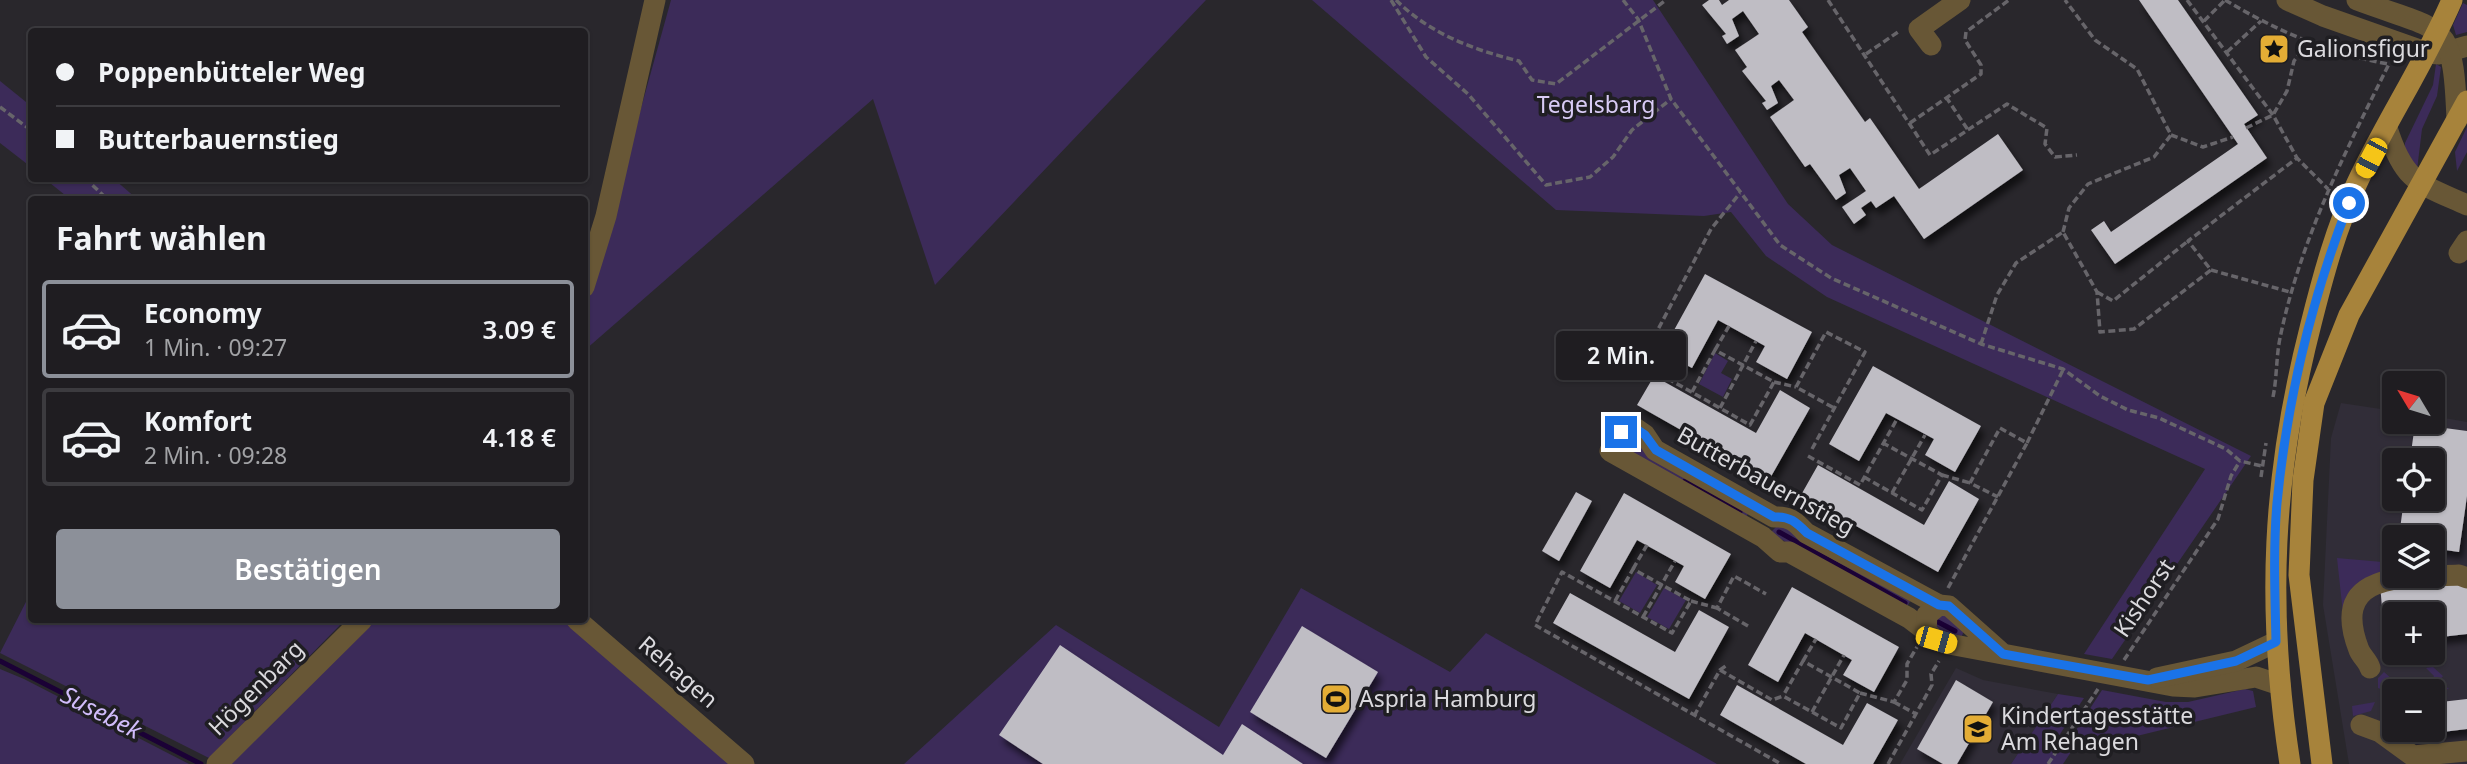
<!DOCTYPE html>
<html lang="de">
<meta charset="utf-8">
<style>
body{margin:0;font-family:"Noto Sans",sans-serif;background:#2c2a2e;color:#f1f3f6;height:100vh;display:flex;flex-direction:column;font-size:26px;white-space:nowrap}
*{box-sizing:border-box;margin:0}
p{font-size:23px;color:#a1a2a5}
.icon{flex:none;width:38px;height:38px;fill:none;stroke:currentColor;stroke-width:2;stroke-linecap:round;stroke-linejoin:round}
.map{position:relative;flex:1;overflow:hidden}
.details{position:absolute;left:28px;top:196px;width:560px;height:427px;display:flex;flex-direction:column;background:#1f1d21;border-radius:7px;box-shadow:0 2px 5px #0004,0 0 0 2px #3c3b3f}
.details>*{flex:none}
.top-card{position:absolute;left:28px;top:28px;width:560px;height:154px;border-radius:7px;box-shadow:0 2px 5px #0004,0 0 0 2px #3c3b3f;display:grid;align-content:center;height:154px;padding:0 28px;background:#1f1d21}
.needle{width:46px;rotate:308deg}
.fabs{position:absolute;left:2382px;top:371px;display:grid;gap:14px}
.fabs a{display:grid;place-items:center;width:63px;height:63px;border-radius:7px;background:#1f1d21;box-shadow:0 2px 5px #0004,0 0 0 2px #3c3b3f;font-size:35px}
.end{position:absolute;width:32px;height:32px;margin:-16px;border:9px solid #1a73e8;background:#fff;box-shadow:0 0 0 4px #fff}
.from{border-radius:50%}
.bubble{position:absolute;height:49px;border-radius:7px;background:#1f1d21;box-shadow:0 2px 5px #0004,0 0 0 2px #3c3b3f;font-size:23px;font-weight:600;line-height:49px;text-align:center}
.car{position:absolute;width:21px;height:42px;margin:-21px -10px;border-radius:9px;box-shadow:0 0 5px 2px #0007;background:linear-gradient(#f5c518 24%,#345 0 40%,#f5c518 0 76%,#345 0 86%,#f5c518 0)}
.top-card b{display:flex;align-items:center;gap:24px;height:66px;font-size:26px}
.top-card b+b{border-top:2px solid #3c3b3f}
.top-card i{width:18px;height:18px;background:#f1f3f6}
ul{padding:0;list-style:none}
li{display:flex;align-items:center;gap:21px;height:98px;margin:0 14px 10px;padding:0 14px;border:4px solid #3c3b3f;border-radius:7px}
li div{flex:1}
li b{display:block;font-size:26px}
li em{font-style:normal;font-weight:600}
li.selected{border-color:#8c9099}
li>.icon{width:63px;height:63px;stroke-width:1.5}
h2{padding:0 28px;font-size:32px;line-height:84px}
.primary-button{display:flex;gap:14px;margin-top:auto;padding:14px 28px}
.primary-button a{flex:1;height:80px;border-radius:7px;background:#8c9099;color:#fff;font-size:28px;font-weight:600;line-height:80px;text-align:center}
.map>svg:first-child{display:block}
</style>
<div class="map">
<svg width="2467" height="764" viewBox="0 0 2467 764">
<defs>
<filter id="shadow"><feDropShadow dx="4" dy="7" stdDeviation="3.5" flood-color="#0009"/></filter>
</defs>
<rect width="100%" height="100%" fill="#29272c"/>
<g fill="#312d38" fill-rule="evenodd">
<path d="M2341,403L2394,411V422H2432L2433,416L2467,422V764H2349L2323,605L2331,438ZM2394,460H2432V499H2394ZM2394,537H2432V576H2394ZM2394,614H2432V653H2394ZM2394,691H2432V730H2394Z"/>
<path d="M1956,668L1983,680L2058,694L2011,764H1900Z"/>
</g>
<g fill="#3c2b59">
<path d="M671,0H1206L935,285L873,99L585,350V310Z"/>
<path d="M1312,0H1653L1788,204L1832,245L2251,456L2112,659L2084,654L2205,469L1827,297L1766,256L1731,212L1704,216L1556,210Z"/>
<path d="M2463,3L2467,5V32L2456,35L2453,25Z"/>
<path d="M2436,64L2441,67L2437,96L2422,129L2417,170L2405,150V143L2433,85Z"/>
<path d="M0,81L31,106V167L0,143Z"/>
<path d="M2467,127V152L2457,171L2455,152Z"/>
<path d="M45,179H114L137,199H70Z"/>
<path d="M1715,353L1728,361L1721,373L1732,379L1723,397L1699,384Z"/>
<path d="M1629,440L1636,441L1751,509L1743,522L1622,447Z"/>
<path d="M1779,524L1911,600L1905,610L1770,533Z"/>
<path d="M2337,558L2394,563V575L2353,589L2348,594L2345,632Z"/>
<path d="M1636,572L1657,585L1640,613L1619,601Z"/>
<path d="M1301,588L1450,672L1486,633L1717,764H904L1056,625L1219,727Z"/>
<path d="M1664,588L1686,600L1669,629L1647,617Z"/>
<path d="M31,592L32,620H345L209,758L0,653Z"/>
<path d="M1943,613L1964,630L1962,636L1937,633L1935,618Z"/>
<path d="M374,620H568L733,764H229Z"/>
<path d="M2433,667L2443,676L2439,681L2449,689L2438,690L2430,682L2434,676L2426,668Z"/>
<path d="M0,669L24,679L189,764H0Z"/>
<path d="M2384,672L2393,680L2389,684L2397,691L2394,694L2378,688V678Z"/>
<path d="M2245,689L2253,691L2256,707L2071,752L2063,764H2011L2058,694L2084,698L2060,734L2069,741L2102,690L2166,702H2188Z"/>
<path d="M2375,702L2371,711L2353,716L2352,706Z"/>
</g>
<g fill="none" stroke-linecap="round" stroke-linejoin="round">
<g stroke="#1b0136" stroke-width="5">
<path d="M1685,481L1740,512"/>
<path d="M1779,532L1905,603"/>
<path d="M1938,622L1955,631"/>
<path d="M0,661L201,764"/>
</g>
</g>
<g fill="#bfbdc4" filter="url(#shadow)">
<path d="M1709,0H1719L1722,5L1729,0H1789L1808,27L1802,32L1865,122L1870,118L1919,189L1998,134L2023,170L1924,239L1894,196L1876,208L1871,201L1861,208L1866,215L1854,224L1842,207L1866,191L1850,168L1839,175L1846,193L1836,200L1810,164L1805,167L1770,117L1794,100L1779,80L1771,86L1778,103L1767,110L1762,103L1766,101L1742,71L1747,67L1735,50L1759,34L1743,11L1732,19L1739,36L1727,44L1722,36L1726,34L1702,5Z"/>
<path d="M2139,0H2178L2258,115L2244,124L2267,158L2115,264L2091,230L2104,221L2111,232L2238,144Z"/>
<path d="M1705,274L1812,332L1787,379L1756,362L1765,346L1718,320L1692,368L1662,352Z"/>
<path d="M1873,366L1981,426L1955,472L1925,455L1934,439L1886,413L1859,461L1829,444Z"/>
<path d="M1654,376L1756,433L1780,390L1810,408L1769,480L1637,405Z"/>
<path d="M2415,424L2467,431V496L2459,552L2432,548V537H2399L2404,499H2432V460H2410Z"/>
<path d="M1818,465L1924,525L1949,481L1979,499L1938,572L1801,495Z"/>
<path d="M1576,492L1592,501L1559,561L1542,551Z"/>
<path d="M1624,493L1731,554L1705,599L1675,582L1684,566L1637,540L1610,588L1580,571Z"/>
<path d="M2467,582V634L2432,638V614H2394V641L2385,642L2380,584Z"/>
<path d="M1792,587L1899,647L1874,692L1843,675L1852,660L1805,633L1778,682L1748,665Z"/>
<path d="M1570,593L1675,652L1699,610L1729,627L1689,699L1553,623Z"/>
<path d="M1302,626L1378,672L1326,758L1250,712Z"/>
<path d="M1060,645L1223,755L1242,724L1303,764H1043L999,735Z"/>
<path d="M1956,680L1993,702L1957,764H1943L1917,749Z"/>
<path d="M1737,685L1843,745L1867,703L1898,720L1873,764H1806L1720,715Z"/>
<path d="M2467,699V729L2401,737L2400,730H2432V703Z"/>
</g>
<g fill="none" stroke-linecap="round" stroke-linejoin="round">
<g stroke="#67656a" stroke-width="3.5" stroke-dasharray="7 3.5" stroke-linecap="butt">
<path d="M1391,0L1426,57L1468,94L1546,185L1590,177L1613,157L1632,130L1671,99"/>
<path d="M1396,0C1430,34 1474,50 1519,61L1532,80L1556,84L1666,0"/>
<path d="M1623,0L1638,19L1671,99L1780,245L1831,278L1981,344L2063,369L2100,396L2128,410L2159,418L2226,449L2240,461L2262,466"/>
<path d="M1828,0L1930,155L2007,104L2047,128L2045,144L2055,157L2077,155"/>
<path d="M2187,0L2273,115L2297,158"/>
<path d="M2225,0C2277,31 2328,53 2388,64"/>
<path d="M2204,21L2225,0"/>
<path d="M2227,52L2261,21"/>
<path d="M1866,54L1898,32"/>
<path d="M1946,97L1968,130"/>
<path d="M0,107L32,131"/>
<path d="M1910,123L1981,74V65L1965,40L1966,32L2009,0"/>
<path d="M2246,128L2273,115L2287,91L2294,61L2307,43"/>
<path d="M2171,135L2203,147L2233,137"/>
<path d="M85,178L108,200"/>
<path d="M2063,232L2069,208L2088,184L2154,157L2171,135L2137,69L2095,40L2065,0"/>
<path d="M2211,270L2290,292"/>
<path d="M2097,292L2113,301L2188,241"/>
<path d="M1981,344L1997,295L2016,263L2063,232L2097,292L2100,332L2134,329L2211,270L2188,241L2297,158L2328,189"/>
<path d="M1715,350L1729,326"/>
<path d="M1644,356L1711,229L1740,193"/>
<path d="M1640,363L1750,425L1774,382L1715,350L1692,392"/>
<path d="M1774,382L1796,387"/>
<path d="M2273,397C2277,378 2276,358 2280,338C2300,241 2345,152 2389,64"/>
<path d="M1720,408L1756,341"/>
<path d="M2027,443L2063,370"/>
<path d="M1812,449L1865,352L1826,332L1796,387L1834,408"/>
<path d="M1808,456L1860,485L1897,419"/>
<path d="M1942,475L1970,483"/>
<path d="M1864,477L1922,510L1942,475L1883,443"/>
<path d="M2261,477L2266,443"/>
<path d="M1892,493L1925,435"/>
<path d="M1633,569L1647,545"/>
<path d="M1948,588L2027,443L2000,428L1970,483L1998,497"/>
<path d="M1615,601L1633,569L1691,601L1672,633L1562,572L1535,625L1781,764"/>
<path d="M1691,601L1717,608"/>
<path d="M1643,617L1675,561"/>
<path d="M1748,626L1717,608L1734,576L1766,594"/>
<path d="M2124,660L2218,519L2231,476L2240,461"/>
<path d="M1803,661L1816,639"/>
<path d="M1720,670L1772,700L1783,696L1841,728L1860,693L1803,661L1783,696"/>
<path d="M1860,693L1894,702L1907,680V664L1917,647"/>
<path d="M1894,702L1916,714"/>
<path d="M1812,712L1844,655"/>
<path d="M1694,716L1720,670L1727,665"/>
<path d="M1888,764L1932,685L1931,674L1939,661"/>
<path d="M2048,764L2098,689"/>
</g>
<g stroke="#685736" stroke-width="21">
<path d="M2287,0L2323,16L2428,53L2439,54L2467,46"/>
<path d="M2357,0C2445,33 2453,17 2457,120"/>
<path d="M1931,45L1919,29L1960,0"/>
<path d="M2387,128C2404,182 2418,183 2467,205"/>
<path d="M2459,253L2467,241"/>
<path d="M584,287L606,216L655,0"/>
<path d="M577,620L744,764"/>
<path d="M1926,631L1909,618L1789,552H1780L1763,537L1610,451L1621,432L1632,426L1645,435L1655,450L1774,517C1790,516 1796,522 1806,533L1939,605"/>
<path d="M2003,654L1949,606L1939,605L1927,615L1926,631L1936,640L1949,644L2173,686L2195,687L2256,677L2280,685"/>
<path d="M2370,668C2368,661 2362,657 2359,650C2328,570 2406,578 2459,575L2467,578"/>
<path d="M2157,678L2236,661L2276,642"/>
<path d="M2361,725L2380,732L2413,756L2467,751"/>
<path d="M217,764L362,620"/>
</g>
<g stroke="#a7833b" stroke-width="21">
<path d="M2290,764C2266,608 2272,476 2311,324C2323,276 2336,228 2357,183C2386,121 2425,63 2452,0"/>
<path d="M2322,764L2299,575L2303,480L2314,403L2349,315L2467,101"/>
</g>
</g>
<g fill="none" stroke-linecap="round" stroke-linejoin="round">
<path stroke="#1a73e8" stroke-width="9" d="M1621,432L1632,426L1645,435L1656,450L1774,517C1790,516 1796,522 1807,533L1939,605L1949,606L2003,654L2148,680L2236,661L2276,642C2275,596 2273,549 2277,503C2287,401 2312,298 2349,203"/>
</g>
<defs>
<g id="sight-square" transform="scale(1.575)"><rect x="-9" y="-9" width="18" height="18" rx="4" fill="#e4ad35" stroke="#1f1e22"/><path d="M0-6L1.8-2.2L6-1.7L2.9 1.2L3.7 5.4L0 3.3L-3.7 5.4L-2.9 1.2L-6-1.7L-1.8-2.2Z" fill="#111"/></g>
<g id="stadium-square" transform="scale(1.575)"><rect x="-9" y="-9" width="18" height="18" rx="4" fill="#e4ad35" stroke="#1f1e22"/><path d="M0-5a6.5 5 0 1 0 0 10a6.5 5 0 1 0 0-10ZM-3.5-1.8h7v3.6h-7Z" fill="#111"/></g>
<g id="school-square" transform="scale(1.575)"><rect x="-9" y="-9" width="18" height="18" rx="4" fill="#e4ad35" stroke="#1f1e22"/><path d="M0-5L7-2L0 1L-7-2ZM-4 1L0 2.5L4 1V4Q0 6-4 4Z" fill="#111"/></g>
</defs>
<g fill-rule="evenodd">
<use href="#sight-square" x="2274" y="49"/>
<use href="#stadium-square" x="1336" y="699"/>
<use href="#school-square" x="1978" y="729"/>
</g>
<g text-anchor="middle" stroke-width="7" stroke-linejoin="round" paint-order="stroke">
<g font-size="23" fill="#dbdade" stroke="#1f1e22" text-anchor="start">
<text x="2297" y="57">Galionsfigur</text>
<text x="1359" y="707">Aspria Hamburg</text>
<text x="2001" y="724">Kindertagesstätte<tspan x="2001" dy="26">Am Rehagen</tspan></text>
</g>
<g font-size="23" fill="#d8cbf5" stroke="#1f1e22">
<text x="1596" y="113">Tegelsbarg</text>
</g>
<g font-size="23" fill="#dbdade" stroke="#1f1e22">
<text transform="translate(1766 481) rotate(29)" y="8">Butterbauernstieg</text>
<text transform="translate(2144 598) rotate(-56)" y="8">Kishorst</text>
<text transform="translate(678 672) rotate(41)" y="8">Rehagen</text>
<text transform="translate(256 688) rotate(-45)" y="8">Högenbarg</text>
</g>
<g font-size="24" font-style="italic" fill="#d1bcfb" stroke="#1f1e22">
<text transform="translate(101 713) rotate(27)" y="8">Susebek</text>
</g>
</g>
</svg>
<div class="fabs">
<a><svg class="needle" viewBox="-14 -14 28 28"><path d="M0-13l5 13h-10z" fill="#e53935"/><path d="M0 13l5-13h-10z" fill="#a1a2a5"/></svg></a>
<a><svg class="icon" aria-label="locate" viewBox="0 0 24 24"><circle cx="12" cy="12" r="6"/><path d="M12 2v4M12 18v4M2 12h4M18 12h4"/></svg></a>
<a><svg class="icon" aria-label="layers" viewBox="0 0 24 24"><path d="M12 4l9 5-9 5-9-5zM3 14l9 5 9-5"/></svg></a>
<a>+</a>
<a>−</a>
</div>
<i class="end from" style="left:2349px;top:203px"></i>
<i class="end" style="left:1621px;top:432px"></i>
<div class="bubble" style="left:1556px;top:331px;width:130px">2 Min.</div>
<i class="car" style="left:2371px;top:158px;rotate:208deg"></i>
<i class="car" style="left:1936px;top:640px;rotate:106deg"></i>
<div class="top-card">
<b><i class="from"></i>Poppenbütteler Weg</b>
<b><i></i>Butterbauernstieg</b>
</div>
<section class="details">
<h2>Fahrt wählen</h2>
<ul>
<li class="selected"><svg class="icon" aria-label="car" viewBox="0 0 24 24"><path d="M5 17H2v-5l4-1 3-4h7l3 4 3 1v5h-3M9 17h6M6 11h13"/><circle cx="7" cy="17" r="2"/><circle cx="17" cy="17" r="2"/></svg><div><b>Economy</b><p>1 Min. · 09:27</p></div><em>3.09 €</em></li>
<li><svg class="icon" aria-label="car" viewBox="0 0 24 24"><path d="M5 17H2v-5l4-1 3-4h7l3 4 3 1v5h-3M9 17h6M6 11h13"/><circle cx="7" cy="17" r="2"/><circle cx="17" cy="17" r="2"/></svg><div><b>Komfort</b><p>2 Min. · 09:28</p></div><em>4.18 €</em></li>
</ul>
<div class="primary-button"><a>Bestätigen</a></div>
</section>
</div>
